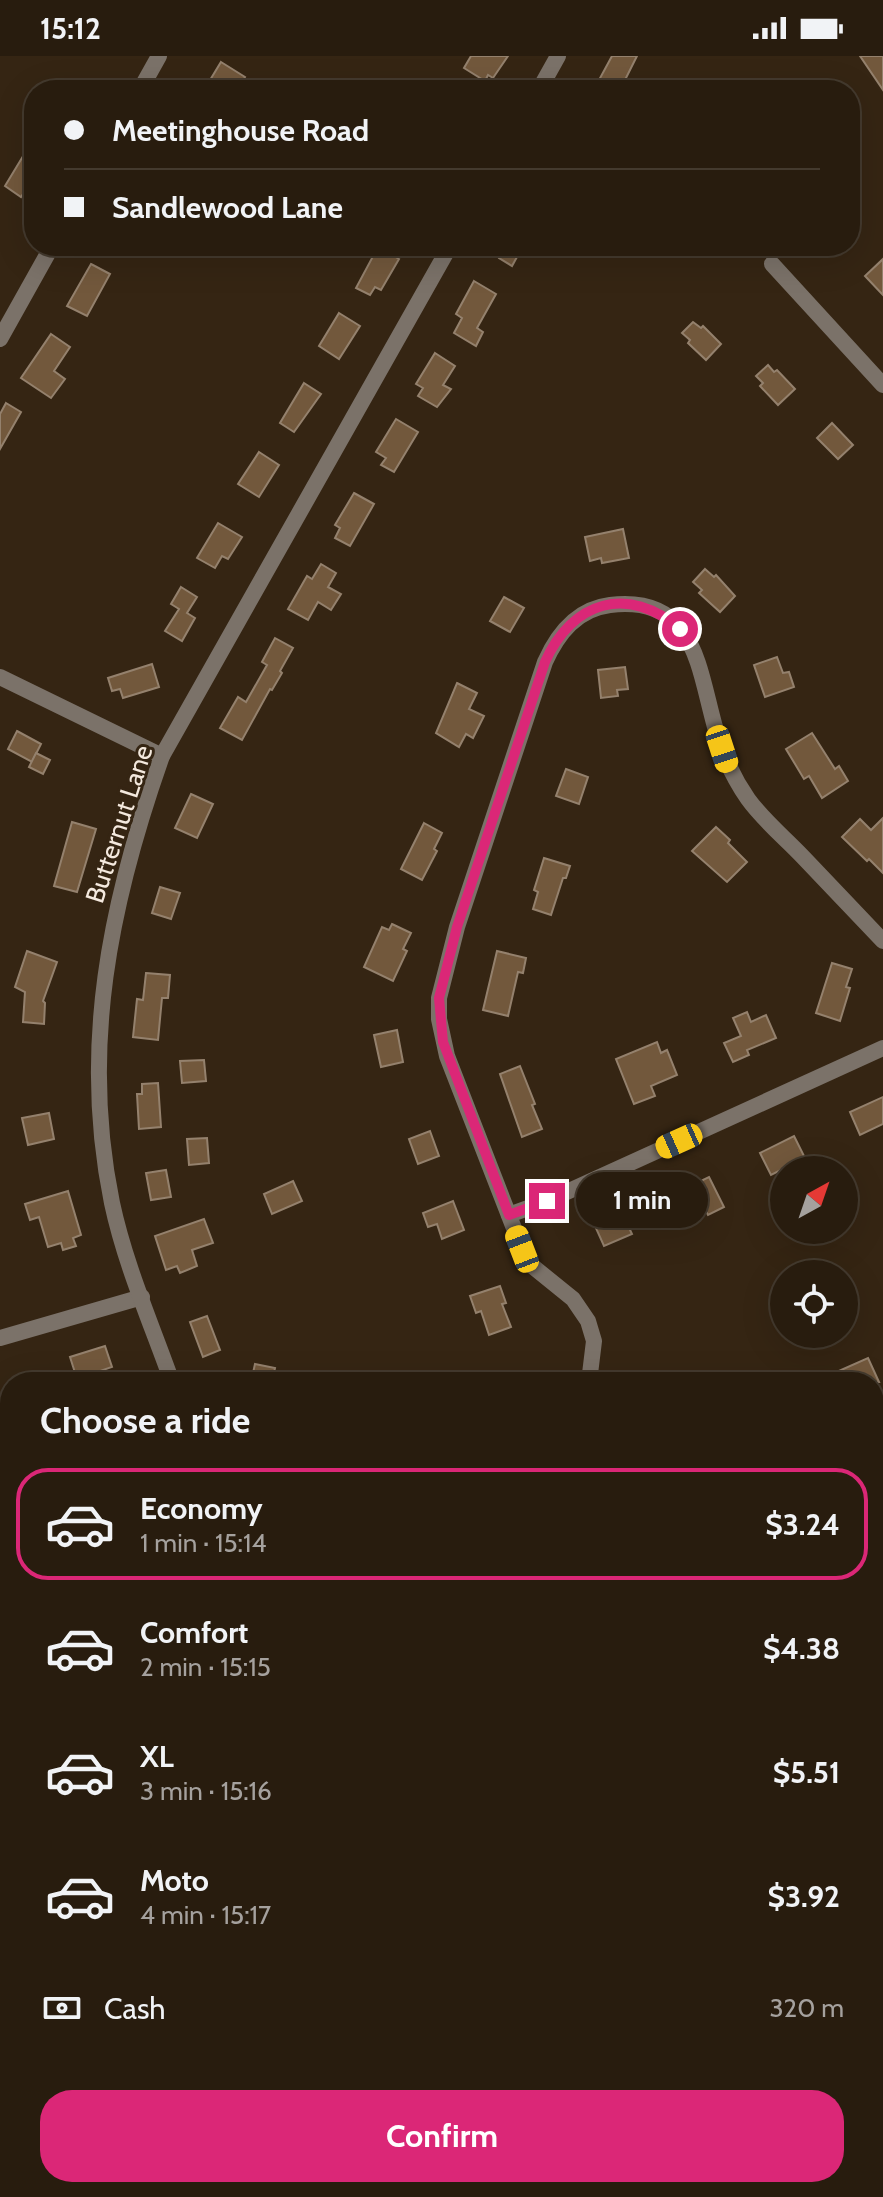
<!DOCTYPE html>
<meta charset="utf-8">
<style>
body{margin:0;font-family:Cabin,sans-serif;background:#302517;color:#f1f3f6;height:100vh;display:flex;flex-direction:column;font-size:30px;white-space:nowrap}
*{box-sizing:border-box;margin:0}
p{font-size:26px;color:#a5a19e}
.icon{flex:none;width:44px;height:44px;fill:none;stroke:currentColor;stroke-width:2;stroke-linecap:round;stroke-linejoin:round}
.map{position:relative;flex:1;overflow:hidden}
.details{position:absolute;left:0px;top:1316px;width:884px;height:826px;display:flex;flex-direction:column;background:#281c0e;border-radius:32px 32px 0 0;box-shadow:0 8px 32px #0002,0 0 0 2px #443a2e}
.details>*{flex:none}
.hud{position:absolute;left:24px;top:24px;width:836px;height:176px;border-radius:32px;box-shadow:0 8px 32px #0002,0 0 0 2px #443a2e;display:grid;align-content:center;height:176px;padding:0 40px;background:#281c0e}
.needle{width:52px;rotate:40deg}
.fabs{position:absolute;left:770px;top:1100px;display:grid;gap:16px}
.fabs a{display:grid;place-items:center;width:88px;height:88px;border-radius:50%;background:#281c0e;box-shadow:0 8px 32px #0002,0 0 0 2px #443a2e;font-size:40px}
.end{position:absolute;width:36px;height:36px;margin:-18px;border:10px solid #db2777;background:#fff;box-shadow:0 0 0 4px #fff}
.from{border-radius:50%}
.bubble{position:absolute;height:56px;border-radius:28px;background:#281c0e;box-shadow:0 8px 32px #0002,0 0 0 2px #443a2e;font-size:26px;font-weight:800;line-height:56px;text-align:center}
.car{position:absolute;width:24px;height:48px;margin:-24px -12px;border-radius:10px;box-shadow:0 0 6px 2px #0007;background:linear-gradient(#f5c518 24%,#345 0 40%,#f5c518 0 76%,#345 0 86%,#f5c518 0)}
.hud b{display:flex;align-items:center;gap:28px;height:76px;font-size:30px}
.hud b+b{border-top:2px solid #443a2e}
.hud i{width:20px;height:20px;background:#f1f3f6}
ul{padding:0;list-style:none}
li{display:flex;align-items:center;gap:24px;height:112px;margin:0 16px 12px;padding:0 24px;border:4px solid transparent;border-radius:32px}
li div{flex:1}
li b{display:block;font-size:30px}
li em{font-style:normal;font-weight:800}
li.selected{border-color:#db2777}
li>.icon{width:72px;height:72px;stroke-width:1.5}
h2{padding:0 40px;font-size:36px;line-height:96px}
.pay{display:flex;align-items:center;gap:20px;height:88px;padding:0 40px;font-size:30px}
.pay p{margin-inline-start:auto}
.button{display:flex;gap:16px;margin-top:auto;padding:16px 40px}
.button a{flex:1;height:92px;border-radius:32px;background:#db2777;color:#fff;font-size:32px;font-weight:800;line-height:92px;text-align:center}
.status{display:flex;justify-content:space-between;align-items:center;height:56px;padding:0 40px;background:#281c0e;direction:ltr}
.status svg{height:22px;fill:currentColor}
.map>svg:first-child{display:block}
</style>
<div class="status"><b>15:12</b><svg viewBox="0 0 49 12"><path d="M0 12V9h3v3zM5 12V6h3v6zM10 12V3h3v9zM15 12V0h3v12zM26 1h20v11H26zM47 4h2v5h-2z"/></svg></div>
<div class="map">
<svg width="883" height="2141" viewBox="0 0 883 2141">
<rect width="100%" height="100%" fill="#352513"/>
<g fill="#3d3d51">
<path d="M874,1457L883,1477V1840L874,1852Z"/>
<path d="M883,1876V2036L874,2014V1889Z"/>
<path d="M874,2081L883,2092V2141H583L582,2132H874Z"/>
</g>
<g fill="#72583c" stroke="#94816d" stroke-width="2">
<path d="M471,0H508L493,22L488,19L485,25L464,12Z"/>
<path d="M612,0H637L620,34L599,24Z"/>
<path d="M860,0H883V34Z"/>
<path d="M221,6L245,21L237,34H204Z"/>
<path d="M34,82V121L21,141L5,130Z"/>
<path d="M503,190H523L512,210L499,202Z"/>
<path d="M378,191L399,203L381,234L375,231L370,239L356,232Z"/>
<path d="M883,203V239L865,220Z"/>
<path d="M91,208L110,218L87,260L67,250Z"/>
<path d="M474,225L496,238L477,272L483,276L476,290L454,277L462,262L456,258Z"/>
<path d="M339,257L360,270L339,303L319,290Z"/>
<path d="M693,266L701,272L703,270L721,288L706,304L688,287L690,284L682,277Z"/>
<path d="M51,278L70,291L54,315L65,323L51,342L21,322Z"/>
<path d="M435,297L455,310L443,329L451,333L437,351L418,340L423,332L416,328Z"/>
<path d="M768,309L774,316L777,314L795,333L778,349L760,330L763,327L756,320Z"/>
<path d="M304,327L321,338L294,376L280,367Z"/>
<path d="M6,347L21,356L0,393V358Z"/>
<path d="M396,363L418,376L394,416L381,409L386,402L376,396Z"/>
<path d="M832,367L853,389L838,403L817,382Z"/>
<path d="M259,396L279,409L259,441L238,428Z"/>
<path d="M354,437L374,448L350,490L335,482L340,472L335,469Z"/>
<path d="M218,467L242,481L228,503L222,500L215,512L197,502Z"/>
<path d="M623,473L629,502L602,507L601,502L590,505L585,481Z"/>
<path d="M321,508L336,517L328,531L341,538L331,554L318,546L308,564L288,553L307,520L312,523Z"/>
<path d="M705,513L714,521L716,519L735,540L720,556L699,537L702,534L693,526Z"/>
<path d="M181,531L197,541L187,557L195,562L182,585L165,575L179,553L171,548Z"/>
<path d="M504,541L524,552L510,576L490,565Z"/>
<path d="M275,582L293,592L280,615L282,617L272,634L270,633L242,684L220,672L238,641L246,646L267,609L262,606Z"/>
<path d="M777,601L783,617L789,616L794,631L765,641L754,609Z"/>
<path d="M152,608L159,631L123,642L120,633L112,635L108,622Z"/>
<path d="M625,611L628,633L617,634L618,640L601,642L598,614Z"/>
<path d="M457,627L477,637L469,653L484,660L473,682L466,678L459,691L436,677Z"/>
<path d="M17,675L41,688L32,706L8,693Z"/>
<path d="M812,677L835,713L839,710L848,725L822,742L809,720L804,723L786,693Z"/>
<path d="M36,697L50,704L43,718L29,711Z"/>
<path d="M566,713L588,721L579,748L556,740Z"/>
<path d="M191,738L213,748L197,782L175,772Z"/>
<path d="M883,762V817L869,803L867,805L842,781L860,763L871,774Z"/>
<path d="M72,766L96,773L77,836L54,830Z"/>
<path d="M424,767L442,777L434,793L437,795L422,824L401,813Z"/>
<path d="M716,771L730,784L728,787L747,806L727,826L692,795Z"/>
<path d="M544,802L570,810L566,822H563L551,859L533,853L538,836L534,834Z"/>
<path d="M160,831L180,837L171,863L152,857Z"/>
<path d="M392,868L411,877L403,893L407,895L393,925L364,911L382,871L389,874Z"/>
<path d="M27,895L57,906L43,945L45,947L44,968L23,966L25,936L15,931Z"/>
<path d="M497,895L526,902L523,917L518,916L508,960L483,954Z"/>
<path d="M832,907L852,913L846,931L850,932L840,965L816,957Z"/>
<path d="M146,917L170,919L168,942H162L158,984L133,981L137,943L143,944Z"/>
<path d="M747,956L751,966L766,959L776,982L747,994L749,999L733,1006L724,987L741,980L733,962Z"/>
<path d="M397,974L403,1006L381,1011L374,979Z"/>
<path d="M657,986L661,997L667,994L677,1019L651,1030L655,1040L634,1048L616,1003Z"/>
<path d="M204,1004L206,1025L182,1027L180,1005Z"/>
<path d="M520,1010L535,1048L532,1049L542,1073L522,1081L500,1018Z"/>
<path d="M158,1027L161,1071L139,1073L137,1038H142V1028Z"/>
<path d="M883,1041V1068L860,1079L850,1056Z"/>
<path d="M49,1057L54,1083L28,1089L22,1062Z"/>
<path d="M430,1075L439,1100L418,1108L409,1083Z"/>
<path d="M794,1080L805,1102L771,1119L760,1097Z"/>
<path d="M207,1082L209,1107L189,1109L187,1083Z"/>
<path d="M166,1114L171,1141L151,1144L146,1117Z"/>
<path d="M709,1121L724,1151L708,1159L702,1147L671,1163L661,1144Z"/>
<path d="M293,1125L302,1145L272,1158L264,1138Z"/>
<path d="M68,1135L81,1179L73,1182L76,1190L63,1194L61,1187L48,1191L39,1161L30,1164L25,1148Z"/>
<path d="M453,1145L464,1174L442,1183L437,1168L428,1171L423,1157Z"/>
<path d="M622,1157L632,1178L604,1190L595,1170Z"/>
<path d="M204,1163L213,1187L192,1194L197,1210L180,1217L177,1210L166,1214L155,1180Z"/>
<path d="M500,1230L506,1247L502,1248L511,1271L489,1279L481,1255L476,1257L470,1240Z"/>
<path d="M207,1260L220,1294L203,1301L190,1266Z"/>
<path d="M105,1290L112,1311L77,1323L70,1301Z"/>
<path d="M868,1302L879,1326H814Z"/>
<path d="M255,1308L275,1312L272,1326H251Z"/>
</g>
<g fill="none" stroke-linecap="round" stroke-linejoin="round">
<g stroke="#7b7269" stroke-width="16">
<path d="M140,34L159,0"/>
<path d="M539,34L558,0"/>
<path d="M772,208L883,329"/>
<path d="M0,283L52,190"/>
<path d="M0,621L162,700"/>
<path d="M509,1159L547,1145L883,992"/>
<path d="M0,1282L142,1241"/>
<path d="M172,1326C151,1267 125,1208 112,1147C80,992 110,847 162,700L450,190"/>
<path d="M589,1326L594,1285L588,1265L573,1243L531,1209L522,1193L447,1000L439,963V942L457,871L545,606C558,577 577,553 610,549C695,539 698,611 715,671C722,698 732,720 748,743C763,764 785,782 803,801C830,829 856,857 883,885"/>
<path d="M874,1385L883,1381"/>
<path d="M874,1435L883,1455"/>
<path d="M0,1733L10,1755"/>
<path d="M874,1868L883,1856"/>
<path d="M0,1941L10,1924"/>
<path d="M874,2053L883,2070"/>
<path d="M566,2132V2141"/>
<path d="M239,2141L246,2132"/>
</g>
</g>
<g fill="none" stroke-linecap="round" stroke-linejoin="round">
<path stroke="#db2777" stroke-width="10" d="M547,1145L509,1159L443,986L439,942L457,871L545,606C572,545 628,528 680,573"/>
</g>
<g text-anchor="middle" stroke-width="6" stroke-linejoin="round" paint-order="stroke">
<g font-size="26" fill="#f4e9de" stroke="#352513">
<text transform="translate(119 768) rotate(-72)" y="9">Butternut Lane</text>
</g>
</g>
</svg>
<div class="fabs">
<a><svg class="needle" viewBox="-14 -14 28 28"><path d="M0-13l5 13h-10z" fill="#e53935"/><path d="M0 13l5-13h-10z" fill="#a5a19e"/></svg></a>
<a><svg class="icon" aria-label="locate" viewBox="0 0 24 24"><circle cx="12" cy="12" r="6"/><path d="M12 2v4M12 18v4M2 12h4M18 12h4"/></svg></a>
</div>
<i class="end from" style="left:680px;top:573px"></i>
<i class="end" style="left:547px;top:1145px"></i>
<div class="bubble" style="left:576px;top:1116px;width:132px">1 min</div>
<i class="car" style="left:722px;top:693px;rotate:162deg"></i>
<i class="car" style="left:679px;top:1085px;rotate:246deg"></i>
<i class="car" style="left:522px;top:1193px;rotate:339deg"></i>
<div class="hud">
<b><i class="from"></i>Meetinghouse Road</b>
<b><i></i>Sandlewood Lane</b>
</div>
<section class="details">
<h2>Choose a ride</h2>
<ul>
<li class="selected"><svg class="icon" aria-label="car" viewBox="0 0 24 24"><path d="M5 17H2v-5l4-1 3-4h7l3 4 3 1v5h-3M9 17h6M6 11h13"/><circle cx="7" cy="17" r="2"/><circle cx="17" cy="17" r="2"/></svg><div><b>Economy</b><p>1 min · 15:14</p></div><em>$3.24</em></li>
<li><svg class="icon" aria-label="car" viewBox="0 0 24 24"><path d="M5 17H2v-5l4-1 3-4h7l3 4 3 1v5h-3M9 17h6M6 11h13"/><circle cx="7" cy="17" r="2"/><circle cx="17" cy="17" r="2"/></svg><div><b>Comfort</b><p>2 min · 15:15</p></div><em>$4.38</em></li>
<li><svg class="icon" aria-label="car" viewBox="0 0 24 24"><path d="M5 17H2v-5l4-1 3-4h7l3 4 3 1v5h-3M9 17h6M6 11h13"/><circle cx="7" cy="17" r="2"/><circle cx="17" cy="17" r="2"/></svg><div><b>XL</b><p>3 min · 15:16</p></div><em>$5.51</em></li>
<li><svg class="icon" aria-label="car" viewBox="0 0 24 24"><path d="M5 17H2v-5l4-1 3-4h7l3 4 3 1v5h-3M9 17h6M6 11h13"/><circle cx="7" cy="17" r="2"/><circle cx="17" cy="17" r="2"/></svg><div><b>Moto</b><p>4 min · 15:17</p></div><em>$3.92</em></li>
</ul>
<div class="pay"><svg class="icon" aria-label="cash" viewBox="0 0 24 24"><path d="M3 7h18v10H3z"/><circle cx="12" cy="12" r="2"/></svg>Cash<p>320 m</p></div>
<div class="button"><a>Confirm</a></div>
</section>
</div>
